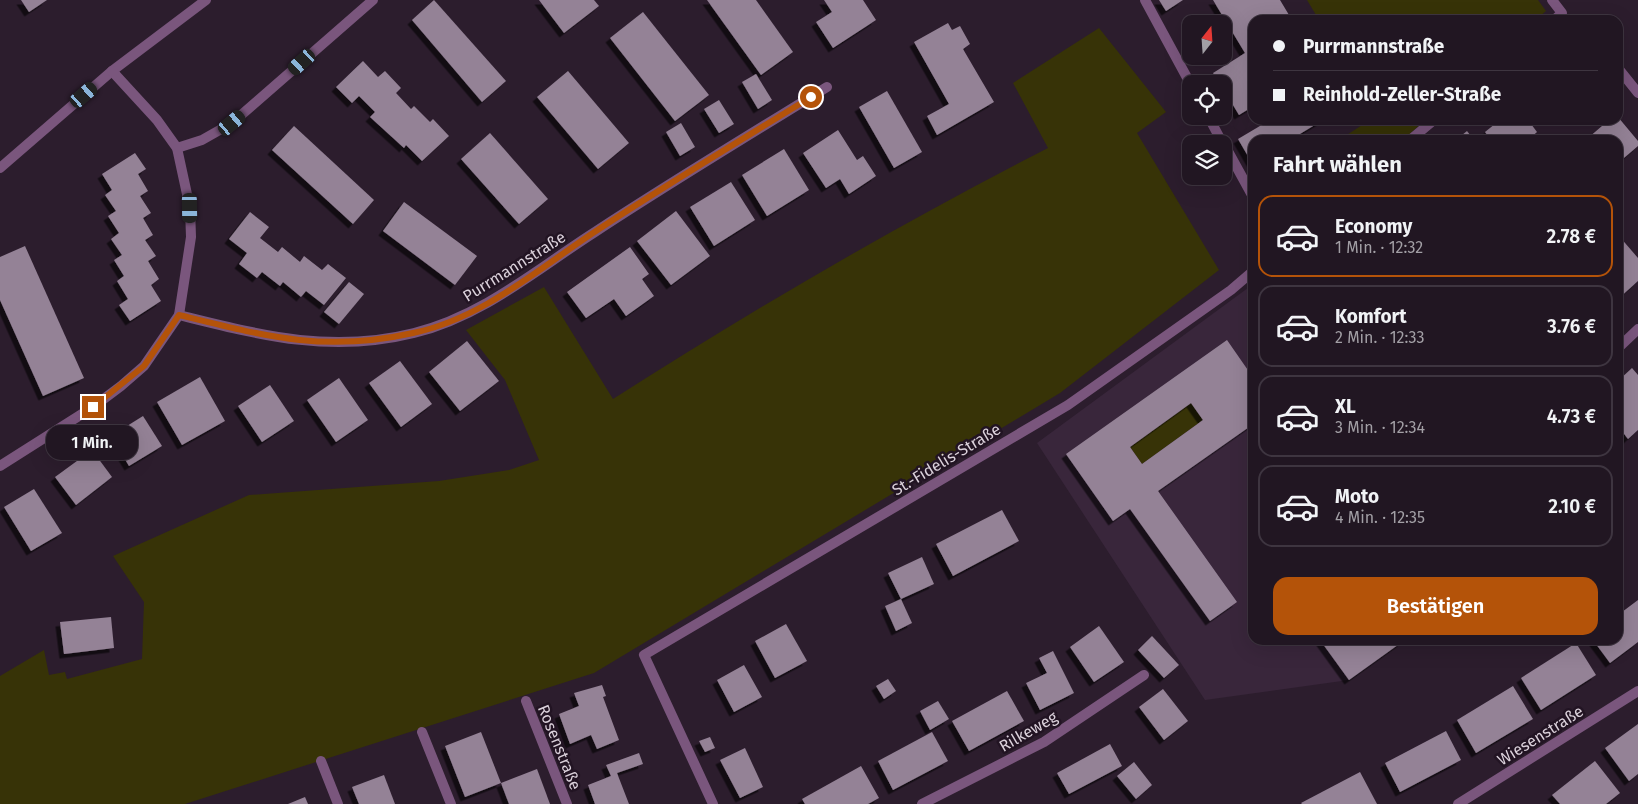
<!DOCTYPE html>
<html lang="de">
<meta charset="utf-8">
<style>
body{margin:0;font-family:"Fira Sans",sans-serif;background:#291f2a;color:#f1f3f6;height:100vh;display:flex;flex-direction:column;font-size:19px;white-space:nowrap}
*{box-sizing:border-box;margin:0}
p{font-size:16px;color:#a29fa5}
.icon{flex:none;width:28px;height:28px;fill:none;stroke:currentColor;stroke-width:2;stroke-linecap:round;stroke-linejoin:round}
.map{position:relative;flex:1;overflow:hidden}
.sheet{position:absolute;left:1248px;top:135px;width:375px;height:510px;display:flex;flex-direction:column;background:#211622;border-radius:15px;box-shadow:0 5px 20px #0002,0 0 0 1px #3e3540}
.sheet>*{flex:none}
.guide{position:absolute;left:1248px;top:15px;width:375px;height:110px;border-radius:15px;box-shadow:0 5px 20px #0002,0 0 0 1px #3e3540;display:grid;align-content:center;height:110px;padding:0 25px;background:#211622}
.needle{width:32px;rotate:17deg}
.tools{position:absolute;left:1182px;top:15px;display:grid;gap:10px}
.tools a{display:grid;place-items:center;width:50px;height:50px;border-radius:10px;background:#211622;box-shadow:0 5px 20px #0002,0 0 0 1px #3e3540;font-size:25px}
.end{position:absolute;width:22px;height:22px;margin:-11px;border:6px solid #b45309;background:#fff;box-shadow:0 0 0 2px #fff}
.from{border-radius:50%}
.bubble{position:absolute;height:35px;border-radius:15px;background:#211622;box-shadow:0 5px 20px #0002,0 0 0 1px #3e3540;font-size:16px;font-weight:600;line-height:35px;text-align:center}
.car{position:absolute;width:15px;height:30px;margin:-15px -8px;border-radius:6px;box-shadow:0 0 4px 1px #0007;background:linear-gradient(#222 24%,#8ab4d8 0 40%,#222 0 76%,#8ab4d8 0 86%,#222 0)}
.guide b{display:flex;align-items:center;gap:18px;height:48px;font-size:19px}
.guide b+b{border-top:1px solid #3e3540}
.guide i{width:12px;height:12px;background:#f1f3f6}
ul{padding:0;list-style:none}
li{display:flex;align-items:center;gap:15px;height:82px;margin:0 10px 8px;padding:0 15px;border:2px solid #3e3540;border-radius:15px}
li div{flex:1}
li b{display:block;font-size:19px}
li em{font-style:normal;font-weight:600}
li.selected{border-color:#b45309}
li>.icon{width:45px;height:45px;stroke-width:1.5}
h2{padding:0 25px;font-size:22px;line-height:60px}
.action{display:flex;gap:10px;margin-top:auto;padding:10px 25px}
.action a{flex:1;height:58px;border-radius:15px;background:#b45309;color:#fff;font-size:20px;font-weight:600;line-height:58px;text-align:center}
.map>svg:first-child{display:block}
</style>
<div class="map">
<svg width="1638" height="804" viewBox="0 0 1638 804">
<defs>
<filter id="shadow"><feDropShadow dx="-4.5" dy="4.5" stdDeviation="0" flood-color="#0009"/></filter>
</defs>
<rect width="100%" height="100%" fill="#2c1d2d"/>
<path fill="#39263b" d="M1252,285V640H1405L1349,680L1205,700L1037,443Z"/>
<g fill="#373307">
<path d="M1307,0H1538L1546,11L1536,20H1319Z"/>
<path d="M1099,28L1166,112L1137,133L1219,270L1060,393L594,673L185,804H0V676L44,650L49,675L65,672L67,679L142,659L144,602L113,556L249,495L439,481L509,470L539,460L505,380L466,330L544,287L613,399C754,309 899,224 1048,148L1013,83Z"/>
<path d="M1370,120H1425L1403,140H1339Z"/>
<path d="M1191,403L1203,420L1142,464L1130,447Z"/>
</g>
<g fill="#948296" fill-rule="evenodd" filter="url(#shadow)">
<path d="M21,0H47L29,12Z"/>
<path d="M434,0L506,81L482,102L412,20Z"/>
<path d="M539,0H594L599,6L564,33Z"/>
<path d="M707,0H756L793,52L761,75Z"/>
<path d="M824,0H863L876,20L833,48L816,22L832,12Z"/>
<path d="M1159,0H1183L1166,11Z"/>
<path d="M1213,0H1280L1292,20H1252V107L1239,115L1224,90V84H1220L1213,73L1245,53Z"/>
<path d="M643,12L709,95L675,121L610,38Z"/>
<path d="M948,23L952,30L960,26L970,44L963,49L994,102L937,135L927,116L949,104L914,42Z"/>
<path d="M363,61L378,77L385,71L401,88L396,93L411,109L414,106L430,122L433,119L449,136L422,161L406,145L404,148L370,117L375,112L359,96L352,103L336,87Z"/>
<path d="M568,71L629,143L598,169L537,97Z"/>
<path d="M756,74L772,100L758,109L742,82Z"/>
<path d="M887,91L922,152L894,168L859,107Z"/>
<path d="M719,100L734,124L719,133L704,109Z"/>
<path d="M1618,117L1638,141V146L1618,163V140H1590L1588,138L1609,120H1618Z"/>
<path d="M1270,120H1323L1290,140H1252V163L1238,139Z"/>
<path d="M1500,120H1528L1537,132L1528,140H1491L1485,132Z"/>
<path d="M681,123L695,147L680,156L666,132Z"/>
<path d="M294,126L374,200L353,224L272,150Z"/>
<path d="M838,130L857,160L863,156L876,176L849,194L840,179L826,188L803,153Z"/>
<path d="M1467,131L1474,140H1456Z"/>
<path d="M490,133L548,199L519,224L461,159Z"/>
<path d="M784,149L809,190L767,216L742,175Z"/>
<path d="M135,153L146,169L138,174L148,191L140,196L151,213L143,218L153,235L145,240L156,256L148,261L159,279L151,285L161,301L130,321L119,305L128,299L117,281L124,276L114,260L122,255L111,239L119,233L108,216L116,211L105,195L112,190L102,174Z"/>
<path d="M731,182L755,220L714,246L690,207Z"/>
<path d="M404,202L477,256L455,285L383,231Z"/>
<path d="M676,211L710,256L671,285L637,241Z"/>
<path d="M250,212L269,227L260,238L278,252L282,247L300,262L304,256L322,270L328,264L346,278L324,305L306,291L301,297L283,282L280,286L262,272L257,278L239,264L247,253L229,239Z"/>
<path d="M1619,236L1638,258V281L1618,299Z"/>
<path d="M25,246L84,378L43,396L0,300V257Z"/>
<path d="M630,247L649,274L642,279L654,296L626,316L614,299L586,318L567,292Z"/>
<path d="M349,282L364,294L339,324L324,312Z"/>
<path d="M1227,340L1252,376V425L1158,491L1237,602L1210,621L1130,509L1113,521L1066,454ZM1191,403L1203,420L1142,464L1130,447Z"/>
<path d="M467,341L499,381L460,411L429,372Z"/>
<path d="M400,361L432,404L401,427L369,383Z"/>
<path d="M1632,368L1638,375V430L1628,439L1618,426V381Z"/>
<path d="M200,377L225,421L182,445L157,402Z"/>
<path d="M339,378L368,420L336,442L307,400Z"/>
<path d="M270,385L294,421L262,442L238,406Z"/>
<path d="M143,416L162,446L129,466L111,436Z"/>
<path d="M92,450L112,477L76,505L55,477Z"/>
<path d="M34,489L62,533L31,551L4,507Z"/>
<path d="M1002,510L1019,541L953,576L936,544Z"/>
<path d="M922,557L934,584L901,599L888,573Z"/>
<path d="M901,599L912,623L896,631L885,606Z"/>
<path d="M1638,600V642L1610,663L1593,640H1618V615Z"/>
<path d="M111,617L114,648L64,654L60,622Z"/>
<path d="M786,624L807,661L775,678L755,641Z"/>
<path d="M1099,626L1124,662L1094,682L1070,647Z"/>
<path d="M1152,636L1179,665L1164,678L1138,650Z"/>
<path d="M1320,640H1401L1402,642L1349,680Z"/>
<path d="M1576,643L1596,675L1541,710L1521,678Z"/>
<path d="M1053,651L1074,693L1040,710L1026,683L1047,673L1039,658Z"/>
<path d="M744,665L762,697L734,712L717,680Z"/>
<path d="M888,679L896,691L884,699L876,686Z"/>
<path d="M602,685L606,696L603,697L619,740L597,749L591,735L570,744L559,714L579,706L574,693Z"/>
<path d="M1513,686L1533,719L1476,753L1457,720Z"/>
<path d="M1163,689L1188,721L1164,740L1139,707Z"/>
<path d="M1007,691L1024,721L969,751L952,721Z"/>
<path d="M938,701L949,719L930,730L920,711Z"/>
<path d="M1638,724V774L1629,781L1605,748Z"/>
<path d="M1446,731L1461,760L1400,792L1385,763Z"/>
<path d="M481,732L501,783L465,797L445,746Z"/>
<path d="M932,732L948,761L893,790L878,761Z"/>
<path d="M710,737L715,748L705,752L699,741Z"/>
<path d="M1110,744L1122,766L1069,794L1057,773Z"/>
<path d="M745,748L763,787L740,798L720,760Z"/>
<path d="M639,753L643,764L617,773L629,804H595L588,785L611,776L606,765Z"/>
<path d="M1595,761L1620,793L1606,804H1560L1552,795Z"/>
<path d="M1134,762L1152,785L1136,799L1117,776Z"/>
<path d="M861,766L879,798L868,804H805L802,799Z"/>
<path d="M537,769L550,804H509L501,783Z"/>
<path d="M1360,772L1377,804H1302L1301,803Z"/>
<path d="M384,775L395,804H359L352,787Z"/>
<path d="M305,797L308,804H288Z"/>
</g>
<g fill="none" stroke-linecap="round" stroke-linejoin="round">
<g stroke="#7a567d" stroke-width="10">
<path d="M1145,0L1191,85"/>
<path d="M1208,116L1223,144"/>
<path d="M1224,144L1252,195"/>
</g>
<g stroke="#7a567d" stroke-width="10">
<path d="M1552,0L1562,13L1554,20"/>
<path d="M1618,68L1638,93"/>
<path d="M1410,140L1434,120"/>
<path d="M177,148L202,140L232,123L373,0"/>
<path d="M0,168L112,71L206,0"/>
<path d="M179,315C260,335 330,354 414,333C483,316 537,269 595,232C671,182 749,135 827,87"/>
<path d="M1618,348L1638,329"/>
<path d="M0,466L93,407L121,386L144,366L179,315L191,237L190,208L177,148L157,120L112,71"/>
<path d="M526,701L567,804"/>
<path d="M422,732L451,804"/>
<path d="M321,761L338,804"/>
<path d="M713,804L644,655L1068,405L1231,290L1252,272"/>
<path d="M922,804L1044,742L1144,675"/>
<path d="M1458,804L1638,691"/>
</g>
</g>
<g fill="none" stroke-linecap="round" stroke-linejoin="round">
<path stroke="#b45309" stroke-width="6" d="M93,407L144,366L179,315C264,336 325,353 413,333C481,319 537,270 593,233C664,186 738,142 811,97"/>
</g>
<g text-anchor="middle" stroke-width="5" stroke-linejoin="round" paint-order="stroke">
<g font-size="16" fill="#dbd1db" stroke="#221423">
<text transform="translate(514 266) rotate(-32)" y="6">Purrmannstraße</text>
<text transform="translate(946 459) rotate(-31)" y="6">St.-Fidelis-Straße</text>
<text transform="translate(1028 731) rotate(-30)" y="6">Rilkeweg</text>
<text transform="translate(1540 735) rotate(-32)" y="6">Wiesenstraße</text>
<text transform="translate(560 747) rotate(68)" y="6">Rosenstraße</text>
</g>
</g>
</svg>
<div class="tools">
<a><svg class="needle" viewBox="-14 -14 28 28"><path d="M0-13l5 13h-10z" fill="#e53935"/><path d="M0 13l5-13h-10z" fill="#a29fa5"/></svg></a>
<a><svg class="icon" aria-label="locate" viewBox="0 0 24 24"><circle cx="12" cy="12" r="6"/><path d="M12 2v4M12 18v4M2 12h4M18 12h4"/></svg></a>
<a><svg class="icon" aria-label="layers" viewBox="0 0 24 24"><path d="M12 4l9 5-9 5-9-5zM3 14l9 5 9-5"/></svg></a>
</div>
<i class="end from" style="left:811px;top:97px"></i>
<i class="end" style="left:93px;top:407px"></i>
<div class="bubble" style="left:46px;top:425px;width:92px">1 Min.</div>
<i class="car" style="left:302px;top:62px;rotate:228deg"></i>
<i class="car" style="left:84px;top:95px;rotate:49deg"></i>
<i class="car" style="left:232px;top:123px;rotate:50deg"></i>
<i class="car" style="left:190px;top:208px;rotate:179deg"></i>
<div class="guide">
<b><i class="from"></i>Purrmannstraße</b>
<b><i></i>Reinhold-Zeller-Straße</b>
</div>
<section class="sheet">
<h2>Fahrt wählen</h2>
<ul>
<li class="selected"><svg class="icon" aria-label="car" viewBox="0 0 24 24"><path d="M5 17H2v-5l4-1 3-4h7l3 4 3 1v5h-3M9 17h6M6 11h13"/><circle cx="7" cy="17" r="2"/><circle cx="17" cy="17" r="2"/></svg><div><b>Economy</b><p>1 Min. · 12:32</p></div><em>2.78 €</em></li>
<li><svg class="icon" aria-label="car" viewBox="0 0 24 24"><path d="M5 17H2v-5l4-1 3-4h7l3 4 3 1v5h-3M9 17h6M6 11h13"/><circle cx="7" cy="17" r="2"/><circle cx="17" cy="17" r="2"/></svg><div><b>Komfort</b><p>2 Min. · 12:33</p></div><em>3.76 €</em></li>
<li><svg class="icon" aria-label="car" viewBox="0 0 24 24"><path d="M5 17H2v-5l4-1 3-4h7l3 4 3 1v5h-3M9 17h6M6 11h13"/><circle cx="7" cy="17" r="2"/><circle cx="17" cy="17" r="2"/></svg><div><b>XL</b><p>3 Min. · 12:34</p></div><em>4.73 €</em></li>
<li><svg class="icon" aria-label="car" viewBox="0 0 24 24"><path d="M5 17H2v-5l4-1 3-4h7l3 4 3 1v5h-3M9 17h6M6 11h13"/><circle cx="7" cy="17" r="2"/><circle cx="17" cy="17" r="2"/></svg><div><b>Moto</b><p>4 Min. · 12:35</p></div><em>2.10 €</em></li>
</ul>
<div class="action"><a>Bestätigen</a></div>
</section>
</div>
